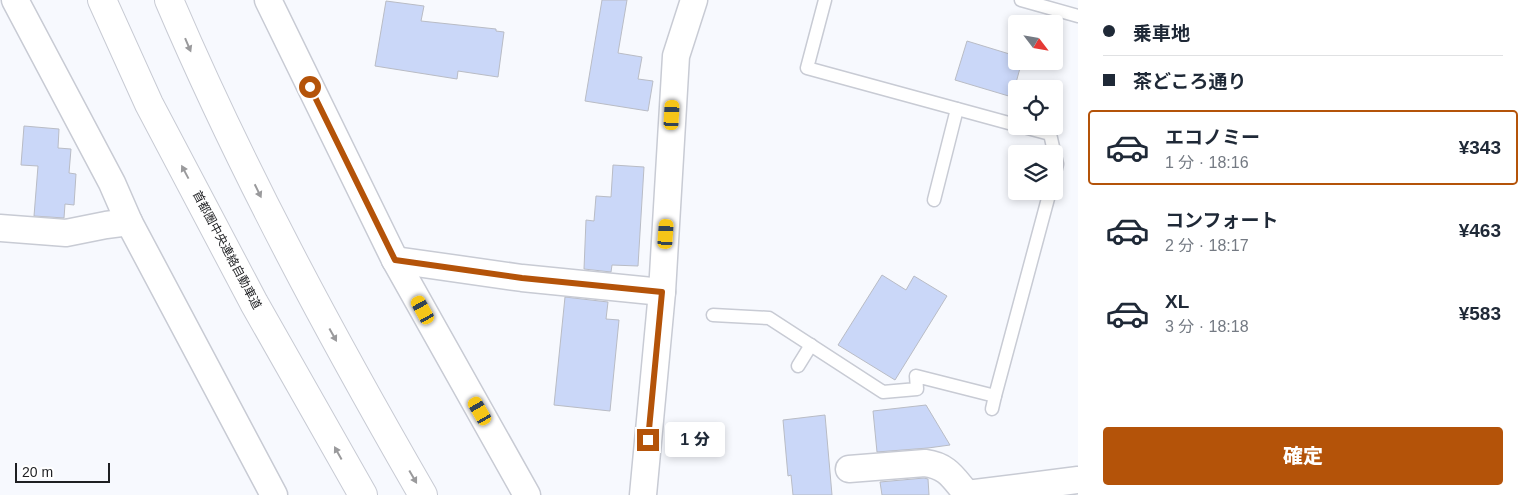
<!DOCTYPE html>
<html lang="ja">
<meta charset="utf-8">
<style>
body{margin:0;font-family:Arial,"Noto Sans JP",sans-serif;background:#f2f2f3;color:#1f2937;height:100vh;display:flex;flex-direction:column;font-size:19px;white-space:nowrap}
*{box-sizing:border-box;margin:0}
p{font-size:16px;color:#747a83}
.icon{flex:none;width:28px;height:28px;fill:none;stroke:currentColor;stroke-width:2;stroke-linecap:round;stroke-linejoin:round}
.map{position:relative;flex:1;overflow:hidden}
.sheet{display:flex;flex-direction:column;background:#fff;width:450px}
.sheet>*{flex:none}
.hud{display:grid;align-content:center;height:110px;padding:0 25px;background:#fff}
.needle{width:32px;rotate:121deg}
.controls{position:absolute;left:1008px;top:15px;display:grid;gap:10px}
.controls a{display:grid;place-items:center;width:55px;height:55px;border-radius:5px;background:#fff;box-shadow:0 2px 8px #0003;font-size:25px}
.scale{position:absolute;left:15px;bottom:12px;width:95px;box-sizing:border-box;padding-left:5px;border:2px solid #1e1f22;border-top:0;font-size:14px;line-height:18px;white-space:nowrap;color:#1e1f22;-webkit-text-stroke:4px #fff;paint-order:stroke}
.end{position:absolute;width:22px;height:22px;margin:-11px;border:6px solid #b45309;background:#fff;box-shadow:0 0 0 2px #fff}
.from{border-radius:50%}
.bubble{position:absolute;height:35px;border-radius:5px;background:#fff;box-shadow:0 2px 8px #0003;font-size:16px;font-weight:800;line-height:35px;text-align:center}
.car{position:absolute;width:15px;height:30px;margin:-15px -8px;border-radius:6px;box-shadow:0 0 4px 1px #0007;background:linear-gradient(#f5c518 24%,#345 0 40%,#f5c518 0 76%,#345 0 86%,#f5c518 0)}
.hud b{display:flex;align-items:center;gap:18px;height:48px;font-size:19px}
.hud b+b{border-top:1px solid #e0e1e3}
.hud i{width:12px;height:12px;background:#1f2937}
ul{padding:0;list-style:none}
li{display:flex;align-items:center;gap:15px;height:75px;margin:0 10px 8px;padding:0 15px;border:2px solid transparent;border-radius:5px}
li div{flex:1}
li b{display:block;font-size:19px}
li em{font-style:normal;font-weight:800}
li.selected{border-color:#b45309}
li>.icon{width:45px;height:45px;stroke-width:1.5}
.cta{display:flex;gap:10px;margin-top:auto;padding:10px 25px}
.cta a{flex:1;height:58px;border-radius:5px;background:#b45309;color:#fff;font-size:20px;font-weight:800;line-height:58px;text-align:center}
main{display:flex;flex:1;min-height:0}
.map>svg:first-child{display:block}
</style>
<main>
<div class="map">
<svg width="1078" height="495" viewBox="0 0 1078 495">
<rect width="100%" height="100%" fill="#f7f9fe"/>
<g fill="#cad7f8" stroke="#b9bcc5">
<path d="M602,0H627L618,53L642,57L638,79L653,81L648,111L585,101Z"/>
<path d="M386,1L424,6L421,21L496,29V31L504,32L498,77L458,71L457,79L375,66Z"/>
<path d="M967,41L1016,56V61H1022L1012,97L955,80Z"/>
<path d="M24,126L59,129L58,148L71,149L69,173L76,174L74,205L65,204L64,218L34,216L38,166L21,165Z"/>
<path d="M613,165L644,167L638,266L612,265L611,272L584,269L586,220L594,221L596,196L611,197Z"/>
<path d="M882,275L906,290L914,276L947,296L895,380L838,345Z"/>
<path d="M565,297L608,302L606,319L619,320L610,411L554,405Z"/>
<path d="M926,405L950,445L928,448L877,452L873,411Z"/>
<path d="M825,415L832,495H793L791,475L788,476L783,420Z"/>
<path d="M924,478L928,479L929,495H882L880,482Z"/>
</g>
<g fill="none" stroke-linecap="round" stroke-linejoin="round">
<g stroke="#c8cbd4" stroke-width="15">
<g id="service">
<path d="M825,0L807,68L1016,125"/>
<path d="M1021,0L1078,16"/>
<path d="M1020,126L1050,134L1057,164L1054,177"/>
<path d="M934,200L957,109"/>
<path d="M713,315L769,318L883,392L917,389L916,376L995,396L1050,191"/>
<path d="M798,366L811,345"/>
<path d="M992,409L995,396"/>
</g>
</g>
<g stroke="#c8cbd4" stroke-width="29">
<g id="minor">
<path d="M15,0L112,183L129,222L274,495"/>
<path d="M268,0L395,260L527,495"/>
<path d="M0,228L66,233L106,225L129,222"/>
<path d="M395,260L522,278L662,292"/>
<path d="M849,469L925,463C948,466 953,478 967,494"/>
<path d="M643,495L662,292L676,56L694,0"/>
<path d="M968,495L967,494L1078,480"/>
</g>
</g>
<g stroke="#c8cbd4" stroke-width="30">
<g id="motorway">
<path d="M102,0L149,104L254,303L363,495"/>
<path d="M169,0C242,171 330,334 423,495"/>
</g>
</g>
<use href="#service" stroke="#fff" stroke-width="12"/>
<use href="#minor" stroke="#fff" stroke-width="26"/>
<use href="#motorway" stroke="#fff" stroke-width="28"/>
</g>
<defs><path id="oneway-solid" d="M-6-.8H1V-3.2L6.5 0L1 3.2V.8H-6Z" transform="scale(1.25)"/></defs>
<g fill="#9a9a9c">
<use href="#oneway-solid" transform="translate(188 45) rotate(67)"/>
<use href="#oneway-solid" transform="translate(185 172) rotate(-118)"/>
<use href="#oneway-solid" transform="translate(258 191) rotate(64)"/>
<use href="#oneway-solid" transform="translate(333 335) rotate(61)"/>
<use href="#oneway-solid" transform="translate(338 453) rotate(-119)"/>
<use href="#oneway-solid" transform="translate(413 477) rotate(60)"/>
</g>
<g fill="none" stroke-linecap="round" stroke-linejoin="round">
<path stroke="#b45309" stroke-width="6" d="M310,87L395,260L522,278L662,292L648,440"/>
</g>
<g text-anchor="middle" stroke-width="4" stroke-linejoin="round" paint-order="stroke">
<g font-size="12" fill="#1e1f22" stroke="#fff">
<text transform="translate(227 250) rotate(62)" y="4">首都圏中央連絡自動車道</text>
</g>
</g>
</svg>
<div class="controls">
<a><svg class="needle" viewBox="-14 -14 28 28"><path d="M0-13l5 13h-10z" fill="#e53935"/><path d="M0 13l5-13h-10z" fill="#747a83"/></svg></a>
<a><svg class="icon" aria-label="locate" viewBox="0 0 24 24"><circle cx="12" cy="12" r="6"/><path d="M12 2v4M12 18v4M2 12h4M18 12h4"/></svg></a>
<a><svg class="icon" aria-label="layers" viewBox="0 0 24 24"><path d="M12 4l9 5-9 5-9-5zM3 14l9 5 9-5"/></svg></a>
</div>
<div class="scale">20 m</div>
<i class="end from" style="left:310px;top:87px"></i>
<i class="end" style="left:648px;top:440px"></i>
<div class="bubble" style="left:665px;top:422px;width:60px">1 分</div>
<i class="car" style="left:672px;top:115px;rotate:3deg"></i>
<i class="car" style="left:666px;top:234px;rotate:4deg"></i>
<i class="car" style="left:423px;top:310px;rotate:331deg"></i>
<i class="car" style="left:480px;top:411px;rotate:330deg"></i>
</div>
<section class="sheet">
<div class="hud">
<b><i class="from"></i>乗車地</b>
<b><i></i>茶どころ通り</b>
</div>
<ul>
<li class="selected"><svg class="icon" aria-label="car" viewBox="0 0 24 24"><path d="M5 17H2v-5l4-1 3-4h7l3 4 3 1v5h-3M9 17h6M6 11h13"/><circle cx="7" cy="17" r="2"/><circle cx="17" cy="17" r="2"/></svg><div><b>エコノミー</b><p>1 分 · 18:16</p></div><em>¥343</em></li>
<li><svg class="icon" aria-label="car" viewBox="0 0 24 24"><path d="M5 17H2v-5l4-1 3-4h7l3 4 3 1v5h-3M9 17h6M6 11h13"/><circle cx="7" cy="17" r="2"/><circle cx="17" cy="17" r="2"/></svg><div><b>コンフォート</b><p>2 分 · 18:17</p></div><em>¥463</em></li>
<li><svg class="icon" aria-label="car" viewBox="0 0 24 24"><path d="M5 17H2v-5l4-1 3-4h7l3 4 3 1v5h-3M9 17h6M6 11h13"/><circle cx="7" cy="17" r="2"/><circle cx="17" cy="17" r="2"/></svg><div><b>XL</b><p>3 分 · 18:18</p></div><em>¥583</em></li>
</ul>
<div class="cta"><a>確定</a></div>
</section>
</main>
